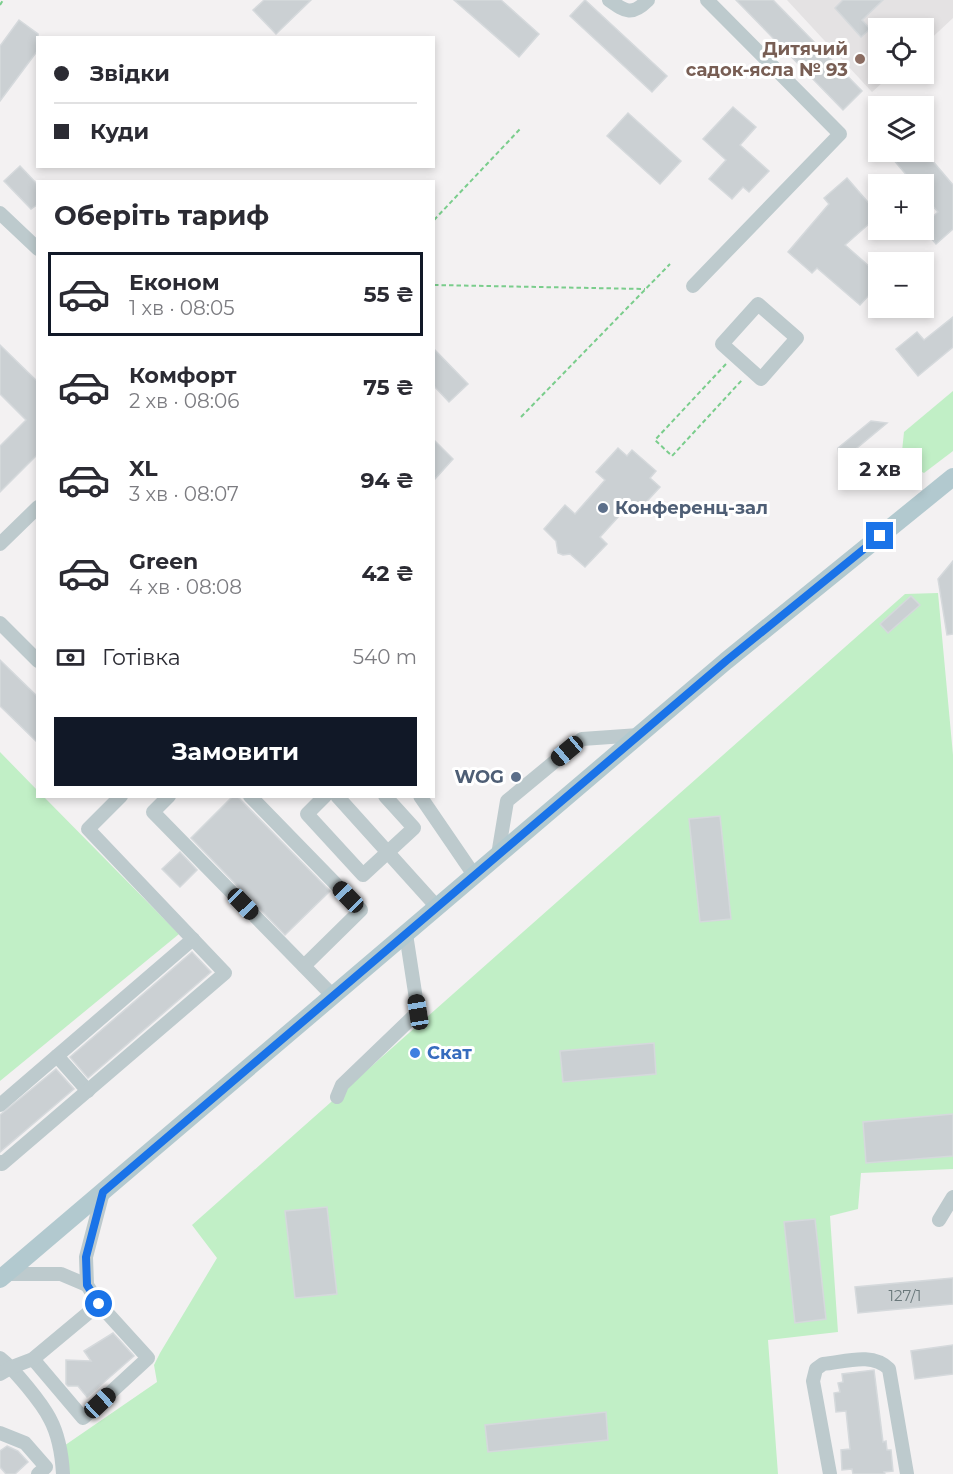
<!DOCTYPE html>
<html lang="uk">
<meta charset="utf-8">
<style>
body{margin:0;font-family:Montserrat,sans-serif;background:#f7f7f7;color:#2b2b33;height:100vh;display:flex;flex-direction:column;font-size:22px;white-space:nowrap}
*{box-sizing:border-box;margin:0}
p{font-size:20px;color:#7c7c81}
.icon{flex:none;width:33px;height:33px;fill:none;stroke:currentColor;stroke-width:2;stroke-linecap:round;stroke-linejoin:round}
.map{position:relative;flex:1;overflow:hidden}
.side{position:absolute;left:36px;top:180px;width:399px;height:618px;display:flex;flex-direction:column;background:#fff;border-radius:0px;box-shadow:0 3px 9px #0003}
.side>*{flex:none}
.guide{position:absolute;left:36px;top:36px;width:399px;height:132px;border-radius:0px;box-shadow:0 3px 9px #0003;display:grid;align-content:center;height:132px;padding:0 18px;background:#fff}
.controls{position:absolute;left:868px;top:18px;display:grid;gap:12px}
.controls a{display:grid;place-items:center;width:66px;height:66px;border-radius:0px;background:#fff;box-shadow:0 3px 9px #0003;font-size:30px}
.end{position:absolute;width:27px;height:27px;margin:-14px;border:8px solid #1a73e8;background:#fff;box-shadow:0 0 0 3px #fff}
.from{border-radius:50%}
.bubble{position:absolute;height:42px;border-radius:0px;background:#fff;box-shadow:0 3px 9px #0003;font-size:20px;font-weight:700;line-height:42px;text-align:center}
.car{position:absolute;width:18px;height:36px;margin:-18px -9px;border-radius:8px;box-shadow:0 0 4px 2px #0007;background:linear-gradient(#222 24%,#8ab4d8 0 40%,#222 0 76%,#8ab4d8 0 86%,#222 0)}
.guide b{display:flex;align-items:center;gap:21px;height:57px;font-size:22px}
.guide b+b{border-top:2px solid #e1e1e2}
.guide i{width:15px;height:15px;background:#2b2b33}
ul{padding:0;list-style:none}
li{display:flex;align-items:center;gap:18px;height:84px;margin:0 12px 9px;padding:0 6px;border:3px solid transparent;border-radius:0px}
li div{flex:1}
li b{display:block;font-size:22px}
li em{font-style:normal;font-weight:700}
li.selected{border-color:#111827}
li>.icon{width:54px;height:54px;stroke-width:1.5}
h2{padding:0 18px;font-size:27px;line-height:72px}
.pay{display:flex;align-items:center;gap:15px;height:66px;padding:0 18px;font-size:22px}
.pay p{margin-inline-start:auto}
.button{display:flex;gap:12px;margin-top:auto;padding:12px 18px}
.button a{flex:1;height:69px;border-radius:0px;background:#111827;color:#fff;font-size:24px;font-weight:700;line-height:69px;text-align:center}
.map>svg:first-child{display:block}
</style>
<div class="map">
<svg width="953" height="1474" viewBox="0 0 953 1474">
<rect width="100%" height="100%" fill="#f3f1f2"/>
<path fill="#e4e2e3" d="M787,0H953V18L924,45V28H879V74H892L872,92Z"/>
<g fill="#c1efc6">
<path d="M953,391V451L924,473L901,461L904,432Z"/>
<path d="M938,593L953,755V1169L861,1173L858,1209L830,1216L838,1332L768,1340L778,1474H62L58,1450L157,1382L154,1365L160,1353L217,1258L192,1225L905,594Z"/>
<path d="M0,752L37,790L38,796L44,797L179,934L0,1081Z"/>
</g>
<g fill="#cbd0d3" stroke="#d5d9dc" stroke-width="1.5">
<path d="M264,0H311L276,34L253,10Z"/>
<path d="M454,0H501L539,34L519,57Z"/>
<path d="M585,0L667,76L652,92L570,16Z"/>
<path d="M736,0H773L862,91L843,110Z"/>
<path d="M843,0H883L862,20L870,29L861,37L835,8Z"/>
<path d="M19,20L38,34V50L0,101V46Z"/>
<path d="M733,107L756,127L740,145L769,171L749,192L743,187L732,199L709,179L726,160L703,139Z"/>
<path d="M628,113L681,161L660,184L607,136Z"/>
<path d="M887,152H925L953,185V229L936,244L924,230V224L938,212L924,196V184H914Z"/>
<path d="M20,166L38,185V204L31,209L4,181Z"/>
<path d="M847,178L879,215L845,245L879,275V284L860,305L817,268L812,273L788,252L829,204L824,198Z"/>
<path d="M953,317V347L918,376L896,349L917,332L924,340Z"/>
<path d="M0,345L38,382V454L0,492V446L26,420L0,394Z"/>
<path d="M434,349L468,384L449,402L434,386Z"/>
<path d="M871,421L887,423L840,462L838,448Z"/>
<path d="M434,440L453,459L434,480Z"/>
<path d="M618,448L627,456L632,450L656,471L650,478L660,487L638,511L630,504L600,537L607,544L585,567L570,554L563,555L558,553L556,541L544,529L565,505L575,514L605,480L596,472Z"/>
<path d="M953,561V634L947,635L938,579Z"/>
<path d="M911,596L920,605L888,633L880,624Z"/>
<path d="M0,660L38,697V743L0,706Z"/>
<path d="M233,796H237L330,891L285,935L191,838Z"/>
<path d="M720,816L731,919L700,922L689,819Z"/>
<path d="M180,852L197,870L180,887L162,869Z"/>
<path d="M192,952L211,972L88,1078L70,1057Z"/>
<path d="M654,1043L656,1074L563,1082L560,1051Z"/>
<path d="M56,1069L74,1089L0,1152V1115Z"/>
<path d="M953,1114V1156L866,1163L863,1122Z"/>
<path d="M327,1207L337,1294L295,1298L285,1211Z"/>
<path d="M815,1219L826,1319L795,1323L784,1222Z"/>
<path d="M953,1278V1304L858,1313L855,1287Z"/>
<path d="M113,1333L134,1356L87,1397L78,1386H68L66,1384V1360L91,1361L84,1351Z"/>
<path d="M953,1345V1374L915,1379L911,1351Z"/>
<path d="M874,1370L883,1442L886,1441L887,1450H891L893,1471L884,1472L885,1474H853L852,1469L842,1470L841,1450L850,1449L846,1411L836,1412L834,1393L840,1392L838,1383L843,1382L842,1374Z"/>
<path d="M606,1412L608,1440L488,1452L485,1425Z"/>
<path d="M7,1446L18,1451L28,1462L15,1474H6L0,1467V1451Z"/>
</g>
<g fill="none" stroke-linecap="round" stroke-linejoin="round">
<g stroke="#7acd8c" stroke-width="2" stroke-dasharray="4.5 3" stroke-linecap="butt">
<path d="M0,5L3,0"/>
<path d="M434,220L521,128"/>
<path d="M434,285L645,289"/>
<path d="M726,364L655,440L672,456L742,380"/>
<path d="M521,417L670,264"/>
</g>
<g stroke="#bdcacd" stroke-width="14">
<path d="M609,0C626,12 632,16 648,0"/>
<path d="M0,213L38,249"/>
<path d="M693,286L840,134L707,0"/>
<path d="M758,304L797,338L761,379L722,344Z"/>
<path d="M0,544L38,507"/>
<path d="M0,623L38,661"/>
<path d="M169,796L153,812L333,996"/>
<path d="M250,796L361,910L304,966"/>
<path d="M325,796L307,814L363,875L414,828L385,796"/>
<path d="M337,796L437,907"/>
<path d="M420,796L474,875"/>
<path d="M498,855L507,801L582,739L639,735"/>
<path d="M57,1056L88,1091"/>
<path d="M337,1097L342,1085L418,1012L406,934"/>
<path d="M0,1105L193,939"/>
<path d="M0,1162L2,1164L225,973L88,829L121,796"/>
<path d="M939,1220L953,1197"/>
<path d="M6,1274H61L87,1285"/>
<path d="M0,1358C14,1369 42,1403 50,1419C59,1436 62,1456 63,1474"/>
<path d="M33,1359L83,1418L148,1358L99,1304"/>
<path d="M0,1374L12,1367L33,1359L99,1304L87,1285L86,1257L103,1192"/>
<path d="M0,1433L25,1443L46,1467L38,1474"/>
<path d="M830,1474L813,1381L816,1369L823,1364C845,1362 872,1352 889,1369L907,1474"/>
</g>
<path stroke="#b2c9cf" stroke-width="18" d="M0,1279L726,661L953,477"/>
</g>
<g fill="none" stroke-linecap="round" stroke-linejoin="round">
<path stroke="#1a73e8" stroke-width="8" d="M99,1304L87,1285L86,1257L103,1192L726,661L880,536"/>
</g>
<circle fill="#8d6e63" stroke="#fff" stroke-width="2" cx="860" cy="59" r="6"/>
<g fill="#5c6f8a" stroke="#fff" stroke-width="2">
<circle cx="603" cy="508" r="6"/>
<circle cx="516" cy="777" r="6"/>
</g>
<circle fill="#3f7fe0" stroke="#fff" stroke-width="2" cx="415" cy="1053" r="6"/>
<g text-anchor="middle" stroke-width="6" stroke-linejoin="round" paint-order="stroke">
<g font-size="15" fill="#6a787b">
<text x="905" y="1301">127/1</text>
</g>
<g font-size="18" font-weight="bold" fill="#785e54" stroke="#fff" text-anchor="end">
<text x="848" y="55">Дитячий<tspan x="848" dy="21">садок-ясла № 93</tspan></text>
</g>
<g font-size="18" font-weight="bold" fill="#4e5e75" stroke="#fff" text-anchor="start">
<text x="615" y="514">Конференц-зал</text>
<text x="504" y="783" text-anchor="end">WOG</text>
</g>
<g font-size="18" font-weight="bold" fill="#366cbe" stroke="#fff" text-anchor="start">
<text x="427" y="1059">Скат</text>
</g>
</g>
</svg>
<div class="controls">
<a><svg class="icon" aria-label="locate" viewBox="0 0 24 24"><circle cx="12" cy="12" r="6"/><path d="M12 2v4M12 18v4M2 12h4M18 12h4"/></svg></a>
<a><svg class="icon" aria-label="layers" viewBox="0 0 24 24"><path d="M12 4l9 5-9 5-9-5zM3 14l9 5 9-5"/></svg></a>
<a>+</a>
<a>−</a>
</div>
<i class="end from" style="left:99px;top:1304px"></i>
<i class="end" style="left:880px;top:536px"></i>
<div class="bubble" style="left:838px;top:448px;width:84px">2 хв</div>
<i class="car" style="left:567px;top:751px;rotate:230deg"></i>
<i class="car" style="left:348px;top:897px;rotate:316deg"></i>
<i class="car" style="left:243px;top:904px;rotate:136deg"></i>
<i class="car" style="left:418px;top:1012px;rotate:351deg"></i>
<i class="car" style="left:100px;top:1403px;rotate:47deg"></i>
<div class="guide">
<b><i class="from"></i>Звідки</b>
<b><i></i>Куди</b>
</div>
<section class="side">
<h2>Оберіть тариф</h2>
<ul>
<li class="selected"><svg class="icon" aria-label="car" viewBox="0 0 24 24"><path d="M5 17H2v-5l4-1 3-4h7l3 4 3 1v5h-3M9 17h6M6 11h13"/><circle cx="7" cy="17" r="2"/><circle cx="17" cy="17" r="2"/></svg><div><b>Економ</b><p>1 хв · 08:05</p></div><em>55 ₴</em></li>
<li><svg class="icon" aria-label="car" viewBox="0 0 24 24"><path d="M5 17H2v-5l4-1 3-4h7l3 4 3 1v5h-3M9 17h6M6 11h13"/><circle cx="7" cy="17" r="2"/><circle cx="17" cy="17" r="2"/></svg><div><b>Комфорт</b><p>2 хв · 08:06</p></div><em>75 ₴</em></li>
<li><svg class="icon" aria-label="car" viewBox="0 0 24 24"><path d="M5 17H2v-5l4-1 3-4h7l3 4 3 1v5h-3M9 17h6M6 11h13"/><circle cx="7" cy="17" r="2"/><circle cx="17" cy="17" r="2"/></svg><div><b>XL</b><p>3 хв · 08:07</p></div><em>94 ₴</em></li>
<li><svg class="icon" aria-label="car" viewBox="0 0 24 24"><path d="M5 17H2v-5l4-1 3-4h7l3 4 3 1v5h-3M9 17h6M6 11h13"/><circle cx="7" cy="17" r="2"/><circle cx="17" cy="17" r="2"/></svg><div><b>Green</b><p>4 хв · 08:08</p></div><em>42 ₴</em></li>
</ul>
<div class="pay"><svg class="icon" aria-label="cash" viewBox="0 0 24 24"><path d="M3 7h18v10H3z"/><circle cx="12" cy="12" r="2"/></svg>Готівка<p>540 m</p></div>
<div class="button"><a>Замовити</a></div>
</section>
</div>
